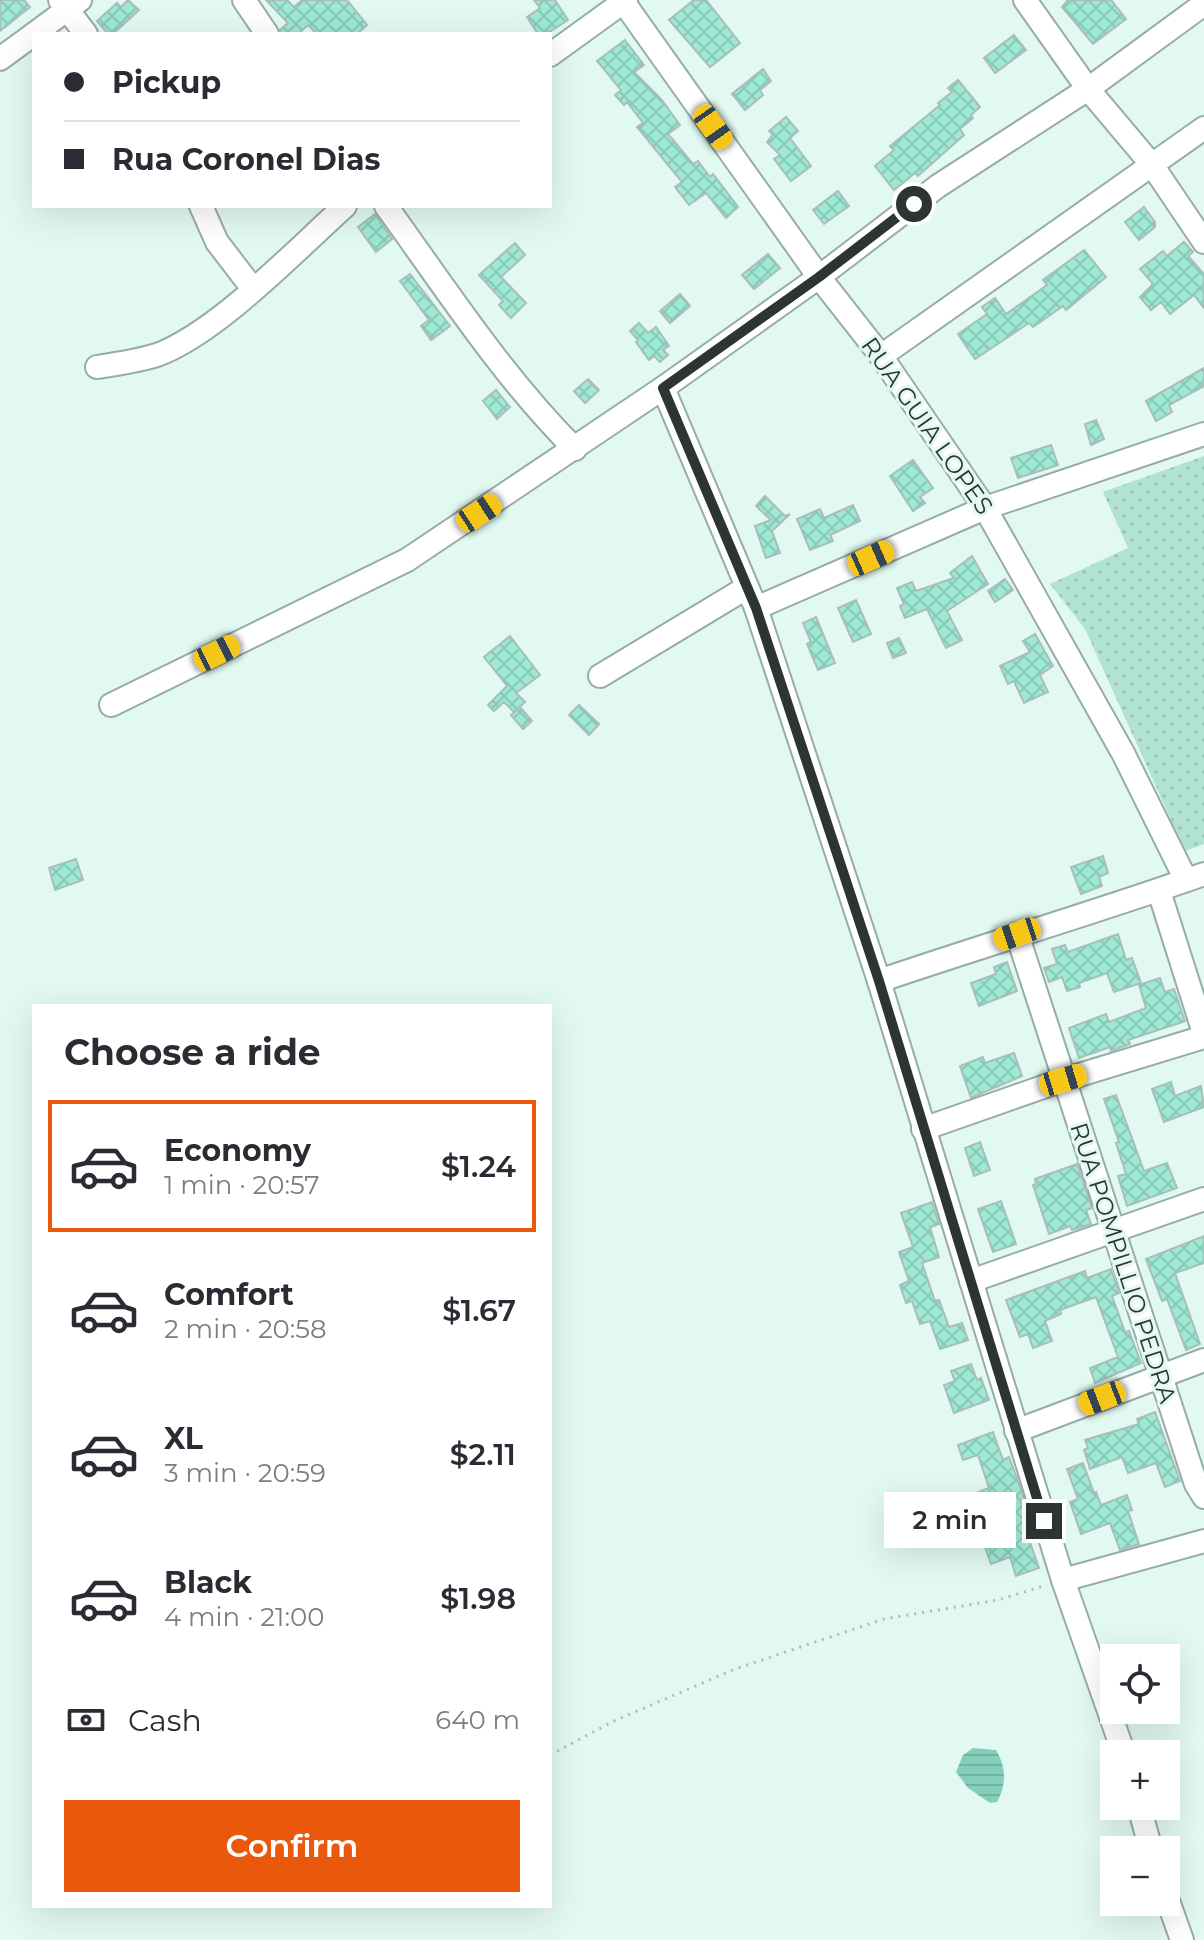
<!DOCTYPE html>
<meta charset="utf-8">
<style>
body{margin:0;font-family:Montserrat,sans-serif;background:#f7f7f7;color:#2b2b33;height:100vh;display:flex;flex-direction:column;font-size:30px;white-space:nowrap}
*{box-sizing:border-box;margin:0}
p{font-size:26px;color:#7c7c81}
.icon{flex:none;width:44px;height:44px;fill:none;stroke:currentColor;stroke-width:2;stroke-linecap:round;stroke-linejoin:round}
.map{position:relative;flex:1;overflow:hidden}
.details{position:absolute;left:32px;top:1004px;width:520px;height:904px;display:flex;flex-direction:column;background:#fff;border-radius:0px;box-shadow:0 8px 32px #0002}
.details>*{flex:none}
.guide{position:absolute;left:32px;top:32px;width:520px;height:176px;border-radius:0px;box-shadow:0 8px 32px #0002;display:grid;align-content:center;height:176px;padding:0 32px;background:#fff}
.controls{position:absolute;left:1100px;top:1644px;display:grid;gap:16px}
.controls a{display:grid;place-items:center;width:80px;height:80px;border-radius:0px;background:#fff;box-shadow:0 8px 32px #0002;font-size:40px}
.end{position:absolute;width:36px;height:36px;margin:-18px;border:10px solid #2d3533;background:#fff;box-shadow:0 0 0 4px #fff}
.from{border-radius:50%}
.bubble{position:absolute;height:56px;border-radius:0px;background:#fff;box-shadow:0 8px 32px #0002;font-size:26px;font-weight:600;line-height:56px;text-align:center}
.car{position:absolute;width:24px;height:48px;margin:-24px -12px;border-radius:10px;box-shadow:0 0 6px 2px #0007;background:linear-gradient(#f5c518 24%,#345 0 40%,#f5c518 0 76%,#345 0 86%,#f5c518 0)}
.guide b{display:flex;align-items:center;gap:28px;height:76px;font-size:30px}
.guide b+b{border-top:2px solid #e1e1e2}
.guide i{width:20px;height:20px;background:#2b2b33}
ul{padding:0;list-style:none}
li{display:flex;align-items:center;gap:24px;height:132px;margin:0 16px 12px;padding:0 16px;border:4px solid transparent;border-radius:0px}
li div{flex:1}
li b{display:block;font-size:30px}
li em{font-style:normal;font-weight:600}
li.selected{border-color:#ea580c}
li>.icon{width:72px;height:72px;stroke-width:1.5}
h2{padding:0 32px;font-size:36px;line-height:96px}
.pay{display:flex;align-items:center;gap:20px;height:88px;padding:0 32px;font-size:30px}
.pay p{margin-inline-start:auto}
.primary-button{display:flex;gap:16px;margin-top:auto;padding:16px 32px}
.primary-button a{flex:1;height:92px;border-radius:0px;background:#ea580c;color:#fff;font-size:32px;font-weight:600;line-height:92px;text-align:center}
.map>svg:first-child{display:block}
</style>
<div class="map">
<svg width="1204" height="1940" viewBox="0 0 1204 1940">
<defs>
<pattern id="grass-dots" width="8" height="8" patternUnits="userSpaceOnUse" patternTransform="scale(2)"><rect width="8" height="8" fill="#b1e2d4"/><path d="M2 2h.1M6 6h.1" fill="none" stroke="#99c2b6" stroke-width="1.8" stroke-linecap="round"/></pattern>
<pattern id="water-rules" width="6" height="5" patternUnits="userSpaceOnUse" patternTransform="scale(2)"><rect width="6" height="5" fill="#83cfbb"/><path d="M0 2.5h6" fill="none" stroke="#71b2a1"/></pattern>
<pattern id="building-cross-hatch" width="8" height="8" patternUnits="userSpaceOnUse" patternTransform="scale(2)"><rect width="8" height="8" fill="#9de9d5"/><path d="M0 0l8 8M0 8l8-8" fill="none" stroke="#88c8b7"/></pattern>
</defs>
<rect width="100%" height="100%" fill="#e2f9f2"/>
<path fill="url(#grass-dots)" d="M1204,456V844L1185,851L1085,629L1050,584L1128,548L1103,492Z"/>
<path fill="url(#water-rules)" d="M973,1748L996,1750C1006,1767 1007,1784 997,1802L990,1803L968,1788L956,1772L963,1755Z"/>
<g fill="url(#building-cross-hatch)" stroke="#a9beb8" stroke-width="2">
<path d="M0,0H24L30,7L0,31Z"/>
<path d="M128,0L139,10L113,34H108L97,21L117,3L121,7Z"/>
<path d="M266,0H287L294,7L302,0H347L367,25L357,34H317L308,25L298,34H281L280,30L288,23Z"/>
<path d="M534,0H555L568,20L551,31L538,34L527,17L540,8Z"/>
<path d="M694,0H706L740,43L710,67L669,20Z"/>
<path d="M1068,0H1111L1126,19L1093,44L1062,7Z"/>
<path d="M1014,35L1026,50L995,73L984,58Z"/>
<path d="M625,40L644,65L634,72L661,99L680,125L668,134L693,164L698,161L710,177L713,174L738,207L726,218L706,193L689,205L675,187L682,182L637,127L643,123L627,102L624,105L615,95L621,90L597,61Z"/>
<path d="M763,69L771,81L760,90L763,95L745,110L732,94Z"/>
<path d="M958,80L980,107L971,115L973,118L960,129L964,135L918,176L915,173L894,190L875,166L894,150L890,146L940,105L938,103L952,92L948,88Z"/>
<path d="M786,117L798,131L790,138L811,166L791,181L774,159L780,155L767,142L773,135L769,131Z"/>
<path d="M838,191L849,206L824,224L813,210Z"/>
<path d="M1144,207L1155,222V227L1139,240L1125,222Z"/>
<path d="M375,214L392,239L376,252L358,227Z"/>
<path d="M1184,242L1193,252L1188,256L1204,274V308L1194,295L1170,314L1161,302L1151,310L1140,297L1153,284L1140,269L1163,251L1167,256Z"/>
<path d="M515,243L525,255L501,277L526,303L511,318L499,305L503,301L479,275Z"/>
<path d="M1084,250L1106,277L1066,310L1063,306L1033,327L1029,323L975,359L958,334L987,314L982,307L995,298L1006,314L1047,285L1043,280Z"/>
<path d="M768,254L780,268L754,289L742,275Z"/>
<path d="M410,274L450,326L431,340L421,326L429,320L400,281Z"/>
<path d="M680,294L690,306L670,323L660,311Z"/>
<path d="M639,323L648,333L656,327L669,346L663,350L668,355L660,362L654,356L649,360L636,342L638,340L630,331Z"/>
<path d="M1204,368V386L1169,405L1172,412L1156,421L1146,401Z"/>
<path d="M588,379L599,390L585,403L574,391Z"/>
<path d="M496,390L510,407L497,419L483,401Z"/>
<path d="M1096,420L1104,439L1091,445L1085,424Z"/>
<path d="M1051,445L1058,465L1018,478L1011,458Z"/>
<path d="M913,460L933,488L920,497L925,503L913,511L890,476Z"/>
<path d="M765,496L785,516L790,514L772,531L780,553L766,558L755,526L771,520L756,506Z"/>
<path d="M853,505L860,521L830,535L833,541L810,550L797,519L820,509L824,518Z"/>
<path d="M972,556L988,584L947,611L962,640L946,648L927,609L905,618L900,606L904,604L897,588L912,582L916,591L954,578L950,573Z"/>
<path d="M1005,579L1013,590L995,602L988,591Z"/>
<path d="M856,600L871,634L853,642L838,608Z"/>
<path d="M816,617L835,663L818,670L807,644L811,642L803,623Z"/>
<path d="M1035,634L1053,666L1040,675L1048,692L1024,703L1014,681L1008,684L1000,666L1030,652L1023,641Z"/>
<path d="M510,636L540,675L516,693L525,702L514,712L504,702L494,711L488,705L507,686L484,657Z"/>
<path d="M899,638L906,653L893,658L887,643Z"/>
<path d="M579,705L599,724L589,735L569,715Z"/>
<path d="M520,707L532,721L523,729L511,715Z"/>
<path d="M1103,856L1108,873L1099,877L1102,886L1081,894L1071,867Z"/>
<path d="M76,859L83,880L55,890L49,868Z"/>
<path d="M1118,934L1126,960L1132,958L1141,983L1114,992L1107,973L1079,983L1080,987L1067,991L1062,977L1049,982L1044,968L1057,964L1052,949L1065,945L1068,952Z"/>
<path d="M1007,962L1017,991L979,1006L971,983L996,974L994,967Z"/>
<path d="M1160,978L1165,992L1174,989L1185,1021L1128,1040L1130,1044L1111,1051L1110,1047L1079,1058L1069,1028L1106,1014L1109,1022L1146,1008L1139,985Z"/>
<path d="M1014,1053L1022,1076L971,1098L960,1066L983,1057L985,1063Z"/>
<path d="M1171,1082L1175,1096L1201,1086L1204,1107L1164,1122L1152,1089Z"/>
<path d="M1116,1095L1144,1171L1167,1163L1177,1188L1127,1206L1118,1176L1126,1174L1116,1143L1119,1142L1104,1099Z"/>
<path d="M980,1142L990,1170L974,1176L965,1148Z"/>
<path d="M1077,1164L1092,1208L1086,1210L1091,1224L1072,1230L1070,1226L1049,1234L1033,1185L1036,1184L1035,1179Z"/>
<path d="M1001,1201L1016,1244L993,1252L978,1209Z"/>
<path d="M932,1202L939,1224L930,1227L939,1257L922,1263L935,1301L939,1300L949,1327L962,1323L968,1340L940,1349L930,1321L920,1324L912,1301L906,1303L900,1285L909,1281L899,1252L913,1247L901,1213Z"/>
<path d="M1204,1236V1263L1175,1273L1200,1344L1186,1350L1167,1299L1162,1301L1146,1259Z"/>
<path d="M1111,1269L1119,1293L1112,1296L1125,1332L1129,1331L1141,1363L1095,1383L1090,1368L1118,1357L1096,1297L1060,1310L1061,1314L1045,1321L1052,1341L1033,1348L1028,1334L1020,1337L1006,1300L1085,1271L1087,1278Z"/>
<path d="M971,1364L977,1380L981,1378L989,1400L954,1413L944,1385L955,1381L951,1371Z"/>
<path d="M1155,1412L1180,1481L1165,1487L1156,1463L1128,1473L1122,1457L1090,1469L1084,1450L1088,1448L1085,1440L1139,1424L1137,1419Z"/>
<path d="M993,1432L1003,1460L1009,1457L1019,1484L1024,1499L1020,1501L1027,1521L1023,1523L1039,1568L1016,1576L1010,1557L991,1564L983,1542L993,1538L984,1513L978,1516L971,1495L989,1488L978,1455L963,1460L958,1445Z"/>
<path d="M1083,1463L1094,1493L1096,1492L1101,1505L1127,1495L1132,1510L1128,1511L1139,1544L1120,1550L1110,1523L1081,1534L1070,1502L1078,1499L1067,1469Z"/>
</g>
<g fill="none" stroke-linecap="round" stroke-linejoin="round">
<g stroke="#97aca6" stroke-width="26">
<g id="minor">
<path d="M60,0L86,34"/>
<path d="M244,0L267,34"/>
<path d="M622,0L819,277L881,356L985,508L1123,753L1186,880"/>
<path d="M1025,0L1088,89L1152,165L1204,242"/>
<path d="M34,34L80,0"/>
<path d="M550,55L626,0"/>
<path d="M0,59L34,34"/>
<path d="M201,206L217,242L253,289"/>
<path d="M386,206C446,289 502,376 575,449"/>
<path d="M881,356L1204,128"/>
<path d="M97,367C117,364 138,361 157,355C217,333 296,250 345,206"/>
<path d="M663,388L756,608L879,981L1063,1580L1124,1754"/>
<path d="M756,608L985,508L1204,434"/>
<path d="M600,676L746,588"/>
<path d="M111,705L407,560L663,388L819,277L938,186L1088,89L1204,4"/>
<path d="M1159,891L1204,1033"/>
<path d="M1017,934L1196,1484L1204,1497"/>
<path d="M879,981C987,944 1097,912 1204,874"/>
<path d="M923,1129L1063,1080L1204,1037"/>
<path d="M971,1281L1204,1199"/>
<path d="M1016,1431L1204,1360"/>
<path d="M1063,1580L1204,1541"/>
<path d="M1139,1806L1151,1850"/>
<path d="M1166,1895L1182,1940"/>
</g>
</g>
<path stroke="#aabdb7" stroke-width="3" stroke-dasharray="2 6" stroke-linecap="butt" d="M550,1755L614,1721L735,1669L884,1619L998,1600L1047,1585"/>
<use href="#minor" stroke="#fff" stroke-width="22"/>
</g>
<g fill="none" stroke-linecap="round" stroke-linejoin="round">
<path stroke="#2d3533" stroke-width="10" d="M914,204L819,277L663,388L756,608L879,981L1044,1521"/>
</g>
<g text-anchor="middle" stroke-width="6" stroke-linejoin="round" paint-order="stroke">
<g font-size="24" fill="#2d3533" stroke="#e2f9f2">
<text transform="translate(927 426) rotate(55)" y="8">RUA GUIA LOPES</text>
<text transform="translate(1123 1263) rotate(72)" y="8">RUA POMPILLIO PEDRA</text>
</g>
</g>
</svg>
<div class="controls">
<a><svg class="icon" aria-label="locate" viewBox="0 0 24 24"><circle cx="12" cy="12" r="6"/><path d="M12 2v4M12 18v4M2 12h4M18 12h4"/></svg></a>
<a>+</a>
<a>−</a>
</div>
<i class="end from" style="left:914px;top:204px"></i>
<i class="end" style="left:1044px;top:1521px"></i>
<div class="bubble" style="left:884px;top:1492px;width:132px">2 min</div>
<i class="car" style="left:713px;top:127px;rotate:145deg"></i>
<i class="car" style="left:479px;top:513px;rotate:57deg"></i>
<i class="car" style="left:871px;top:558px;rotate:66deg"></i>
<i class="car" style="left:217px;top:653px;rotate:64deg"></i>
<i class="car" style="left:1017px;top:934px;rotate:251deg"></i>
<i class="car" style="left:1063px;top:1080px;rotate:73deg"></i>
<i class="car" style="left:1102px;top:1398px;rotate:249deg"></i>
<div class="guide">
<b><i class="from"></i>Pickup</b>
<b><i></i>Rua Coronel Dias</b>
</div>
<section class="details">
<h2>Choose a ride</h2>
<ul>
<li class="selected"><svg class="icon" aria-label="car" viewBox="0 0 24 24"><path d="M5 17H2v-5l4-1 3-4h7l3 4 3 1v5h-3M9 17h6M6 11h13"/><circle cx="7" cy="17" r="2"/><circle cx="17" cy="17" r="2"/></svg><div><b>Economy</b><p>1 min · 20:57</p></div><em>$1.24</em></li>
<li><svg class="icon" aria-label="car" viewBox="0 0 24 24"><path d="M5 17H2v-5l4-1 3-4h7l3 4 3 1v5h-3M9 17h6M6 11h13"/><circle cx="7" cy="17" r="2"/><circle cx="17" cy="17" r="2"/></svg><div><b>Comfort</b><p>2 min · 20:58</p></div><em>$1.67</em></li>
<li><svg class="icon" aria-label="car" viewBox="0 0 24 24"><path d="M5 17H2v-5l4-1 3-4h7l3 4 3 1v5h-3M9 17h6M6 11h13"/><circle cx="7" cy="17" r="2"/><circle cx="17" cy="17" r="2"/></svg><div><b>XL</b><p>3 min · 20:59</p></div><em>$2.11</em></li>
<li><svg class="icon" aria-label="car" viewBox="0 0 24 24"><path d="M5 17H2v-5l4-1 3-4h7l3 4 3 1v5h-3M9 17h6M6 11h13"/><circle cx="7" cy="17" r="2"/><circle cx="17" cy="17" r="2"/></svg><div><b>Black</b><p>4 min · 21:00</p></div><em>$1.98</em></li>
</ul>
<div class="pay"><svg class="icon" aria-label="cash" viewBox="0 0 24 24"><path d="M3 7h18v10H3z"/><circle cx="12" cy="12" r="2"/></svg>Cash<p>640 m</p></div>
<div class="primary-button"><a>Confirm</a></div>
</section>
</div>
